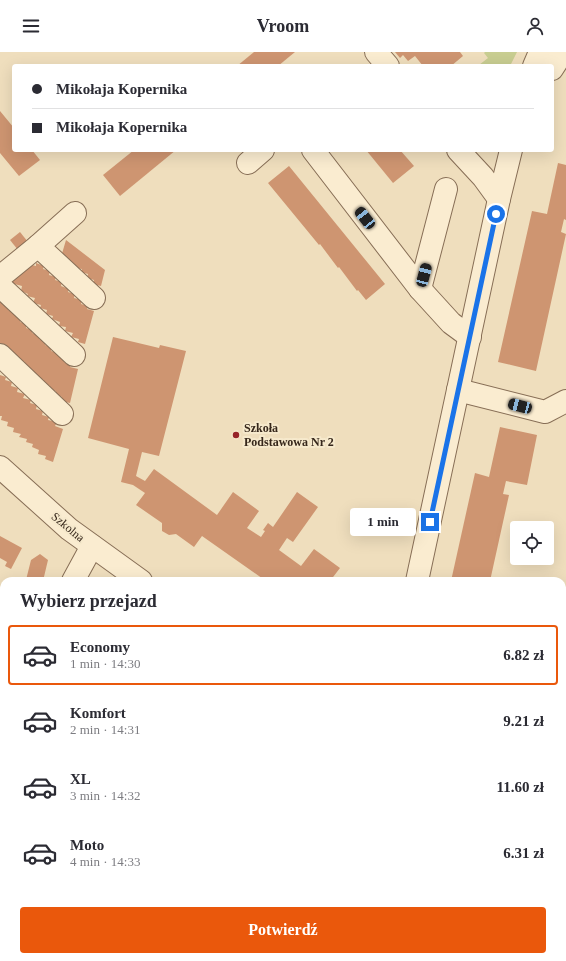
<!DOCTYPE html>
<html lang="pl">
<meta charset="utf-8">
<style>
body{margin:0;font-family:"Times New Roman",serif;background:#f7f7f7;color:#2b2b33;height:100vh;display:flex;flex-direction:column;font-size:15px;white-space:nowrap}
*{box-sizing:border-box;margin:0}
p{font-size:13px;color:#7c7c81}
.icon{flex:none;width:22px;height:22px;fill:none;stroke:currentColor;stroke-width:2;stroke-linecap:round;stroke-linejoin:round}
.map{position:relative;flex:1;overflow:hidden}
.drawer{position:absolute;left:0px;top:525px;width:566px;height:384px;display:flex;flex-direction:column;background:#fff;border-radius:12px 12px 0 0;box-shadow:0 4px 16px #0002}
.drawer>*{flex:none}
.top-card{position:absolute;left:12px;top:12px;width:542px;height:88px;border-radius:4px;box-shadow:0 4px 16px #0002;display:grid;align-content:center;height:88px;padding:0 20px;background:#fff}
.tools{position:absolute;left:510px;top:469px;display:grid;gap:8px}
.tools a{display:grid;place-items:center;width:44px;height:44px;border-radius:4px;background:#fff;box-shadow:0 4px 16px #0002;font-size:20px}
.end{position:absolute;width:18px;height:18px;margin:-9px;border:5px solid #1a73e8;background:#fff;box-shadow:0 0 0 2px #fff}
.from{border-radius:50%}
.bubble{position:absolute;height:28px;border-radius:4px;background:#fff;box-shadow:0 4px 16px #0002;font-size:13px;font-weight:800;line-height:28px;text-align:center}
.car{position:absolute;width:12px;height:24px;margin:-12px -6px;border-radius:5px;box-shadow:0 0 3px 1px #0007;background:linear-gradient(#222 24%,#8ab4d8 0 40%,#222 0 76%,#8ab4d8 0 86%,#222 0)}
.top-card b{display:flex;align-items:center;gap:14px;height:38px;font-size:15px}
.top-card b+b{border-top:1px solid #e1e1e2}
.top-card i{width:10px;height:10px;background:#2b2b33}
ul{padding:0;list-style:none}
li{display:flex;align-items:center;gap:12px;height:60px;margin:0 8px 6px;padding:0 12px;border:2px solid transparent;border-radius:4px}
li div{flex:1}
li b{display:block;font-size:15px}
li em{font-style:normal;font-weight:800}
li.current{border-color:#ea580c}
li>.icon{width:36px;height:36px;stroke-width:1.5}
h2{padding:0 20px;font-size:18px;line-height:48px}
.action{display:flex;gap:8px;margin-top:auto;padding:8px 20px}
.action a{flex:1;height:46px;border-radius:4px;background:#ea580c;color:#fff;font-size:16px;font-weight:800;line-height:46px;text-align:center}
header{display:flex;justify-content:space-between;align-items:center;height:52px;padding:0 20px;background:#fff;font-size:18px;font-weight:800}
.map>svg:first-child{display:block}
</style>
<header><svg class="icon" aria-label="menu" viewBox="0 0 24 24"><path d="M4 6h16M4 12h16M4 18h16"/></svg>Vroom<svg class="icon" aria-label="person" viewBox="0 0 24 24"><circle cx="12" cy="8" r="4"/><path d="M4 21q1-7 8-7t8 7"/></svg></header>
<div class="map">
<svg width="566" height="909" viewBox="0 0 566 909">
<rect width="100%" height="100%" fill="#efdebd"/>
<path fill="#c8cd91" d="M485,0H517L510,14H480L479,13L488,6L484,1Z"/>
<g fill="#ce9571">
<path d="M254,0H295L278,14H237Z"/>
<path d="M395,0H460L463,4L451,14H423L415,4L408,9L403,3L400,6Z"/>
<path d="M0,59L14,76V98H32L40,108L19,124L0,101Z"/>
<path d="M134,98H176L120,144L103,123Z"/>
<path d="M366,98H400L414,114L393,131Z"/>
<path d="M558,111L566,113V168L564,167L561,180L566,182L536,319L498,310L532,159L547,162Z"/>
<path d="M289,114L385,232L366,248L358,238L357,239L339,215L338,216L320,192L319,193L268,131Z"/>
<path d="M20,180L28,190L18,198L10,188Z"/>
<path d="M66,188L105,218L101,234L93,232L94,228L87,226L88,222L81,220L82,217L74,216L75,213L68,211L69,207L61,205Z"/>
<path d="M36,211L44,214L43,217L50,219L49,223L56,225L55,228L62,230L61,234L69,237L68,240L75,242L74,246L82,248L81,252L88,254L87,257L94,259L85,292L78,290L79,287L71,285L73,281L65,279L66,275L59,274L60,270L52,267L53,264L46,262L47,258L40,256L41,253L33,251L35,246L27,244L28,242L21,239L22,234L7,230L28,212L36,214Z"/>
<path d="M0,247L3,248L2,252L9,254L8,258L16,260L15,263L22,265L20,270L27,272L26,276L33,278L32,281L40,283L39,287L46,289L45,293L52,295L51,299L59,301L58,304L65,306L64,310L71,312L70,315L78,317L70,351L61,349L62,345L55,343L56,339L49,338L50,334L43,331L44,328L36,326L37,322L30,321L31,317L24,315L25,310L18,308L19,305L12,303L13,299L6,297L7,293L0,291Z"/>
<path d="M113,285L155,295L159,296L160,293L186,299L159,404L142,400L136,424L145,429L154,417L217,463L233,440L259,459L247,476L261,485L265,479L263,478L268,471L273,475L297,440L318,455L293,490L287,486L279,498L301,514L314,497L340,516L330,529H266L202,484L194,495L176,482L169,483L162,479V471L136,453L145,441L133,433L121,430L129,397L88,386Z"/>
<path d="M0,323L6,325L5,328L12,330L11,334L18,336L17,340L25,342L23,346L31,348L30,351L37,353L36,357L43,359L42,363L49,365L48,368L57,370L55,374L63,377L53,410L45,407L46,404L38,402L39,398L32,395L33,392L26,390L27,387L19,385L21,382L13,380L14,376L7,374L8,370L1,368L2,364H0Z"/>
<path d="M500,375L537,383L527,433L506,429L503,442L509,443L490,529H451L475,421L489,425Z"/>
<path d="M0,484L22,496L11,517L5,514L7,510L0,506Z"/>
<path d="M40,502L48,508L43,529H22L23,527L26,528L31,508Z"/>
<path d="M565,548H566V624L562,623V563Z"/>
<path d="M562,660L566,661V668L564,675L562,674Z"/>
<path d="M562,760L566,762V777L562,775Z"/>
<path d="M0,771L4,772V853L0,852Z"/>
<path d="M562,814L566,816V826L562,834Z"/>
<path d="M46,905H60L59,909H45Z"/>
<path d="M135,905H200L199,909H147Z"/>
<path d="M536,905H558L557,909H535Z"/>
</g>
<g fill="none" stroke-linecap="round" stroke-linejoin="round">
<g stroke="#876e56" stroke-width="24">
<g id="minor">
<path d="M376,0L388,14"/>
<path d="M534,14L540,0"/>
<path d="M552,17L563,0"/>
<path d="M313,98L420,237L451,271L470,285"/>
<path d="M458,98L483,125L499,147"/>
<path d="M248,111L263,98"/>
<path d="M38,194L94,246"/>
<path d="M0,225L38,194L75,161"/>
<path d="M0,234L74,303"/>
<path d="M420,237L446,137"/>
<path d="M0,303L62,362"/>
<path d="M458,338L545,360L566,349"/>
<path d="M0,415L69,477L141,529"/>
<path d="M73,529L92,494"/>
<path d="M417,529L499,147L511,98"/>
<path d="M0,731H4"/>
<path d="M562,791L566,793"/>
<path d="M0,909H2"/>
<path d="M333,909L334,905"/>
</g>
</g>
<use href="#minor" stroke="#faecd0" stroke-width="22"/>
</g>
<g fill="none" stroke-linecap="round" stroke-linejoin="round">
<path stroke="#1a73e8" stroke-width="5" d="M430,470L496,162"/>
</g>
<circle fill="#972429" stroke="#f6e9cc" stroke-width="1.5" cx="236" cy="383" r="4"/>
<g text-anchor="middle" stroke-width="4" stroke-linejoin="round" paint-order="stroke">
<g font-size="12" font-weight="bold" fill="#36271b" stroke="#f6e9cc" text-anchor="start">
<text x="244" y="380">Szkoła<tspan x="244" dy="14">Podstawowa Nr 2</tspan></text>
</g>
<g font-size="12" fill="#36271b" stroke="#f6e9cc">
<text transform="translate(68 475) rotate(40)" y="4">Szkolna</text>
</g>
</g>
</svg>
<div class="tools">
<a><svg class="icon" aria-label="locate" viewBox="0 0 24 24"><circle cx="12" cy="12" r="6"/><path d="M12 2v4M12 18v4M2 12h4M18 12h4"/></svg></a>
</div>
<i class="end from" style="left:496px;top:162px"></i>
<i class="end" style="left:430px;top:470px"></i>
<div class="bubble" style="left:350px;top:456px;width:66px">1 min</div>
<i class="car" style="left:365px;top:166px;rotate:322deg"></i>
<i class="car" style="left:424px;top:223px;rotate:15deg"></i>
<i class="car" style="left:520px;top:354px;rotate:285deg"></i>
<div class="top-card">
<b><i class="from"></i>Mikołaja Kopernika</b>
<b><i></i>Mikołaja Kopernika</b>
</div>
<section class="drawer">
<h2>Wybierz przejazd</h2>
<ul>
<li class="current"><svg class="icon" aria-label="car" viewBox="0 0 24 24"><path d="M5 17H2v-5l4-1 3-4h7l3 4 3 1v5h-3M9 17h6M6 11h13"/><circle cx="7" cy="17" r="2"/><circle cx="17" cy="17" r="2"/></svg><div><b>Economy</b><p>1 min · 14:30</p></div><em>6.82 zł</em></li>
<li><svg class="icon" aria-label="car" viewBox="0 0 24 24"><path d="M5 17H2v-5l4-1 3-4h7l3 4 3 1v5h-3M9 17h6M6 11h13"/><circle cx="7" cy="17" r="2"/><circle cx="17" cy="17" r="2"/></svg><div><b>Komfort</b><p>2 min · 14:31</p></div><em>9.21 zł</em></li>
<li><svg class="icon" aria-label="car" viewBox="0 0 24 24"><path d="M5 17H2v-5l4-1 3-4h7l3 4 3 1v5h-3M9 17h6M6 11h13"/><circle cx="7" cy="17" r="2"/><circle cx="17" cy="17" r="2"/></svg><div><b>XL</b><p>3 min · 14:32</p></div><em>11.60 zł</em></li>
<li><svg class="icon" aria-label="car" viewBox="0 0 24 24"><path d="M5 17H2v-5l4-1 3-4h7l3 4 3 1v5h-3M9 17h6M6 11h13"/><circle cx="7" cy="17" r="2"/><circle cx="17" cy="17" r="2"/></svg><div><b>Moto</b><p>4 min · 14:33</p></div><em>6.31 zł</em></li>
</ul>
<div class="action"><a>Potwierdź</a></div>
</section>
</div>
